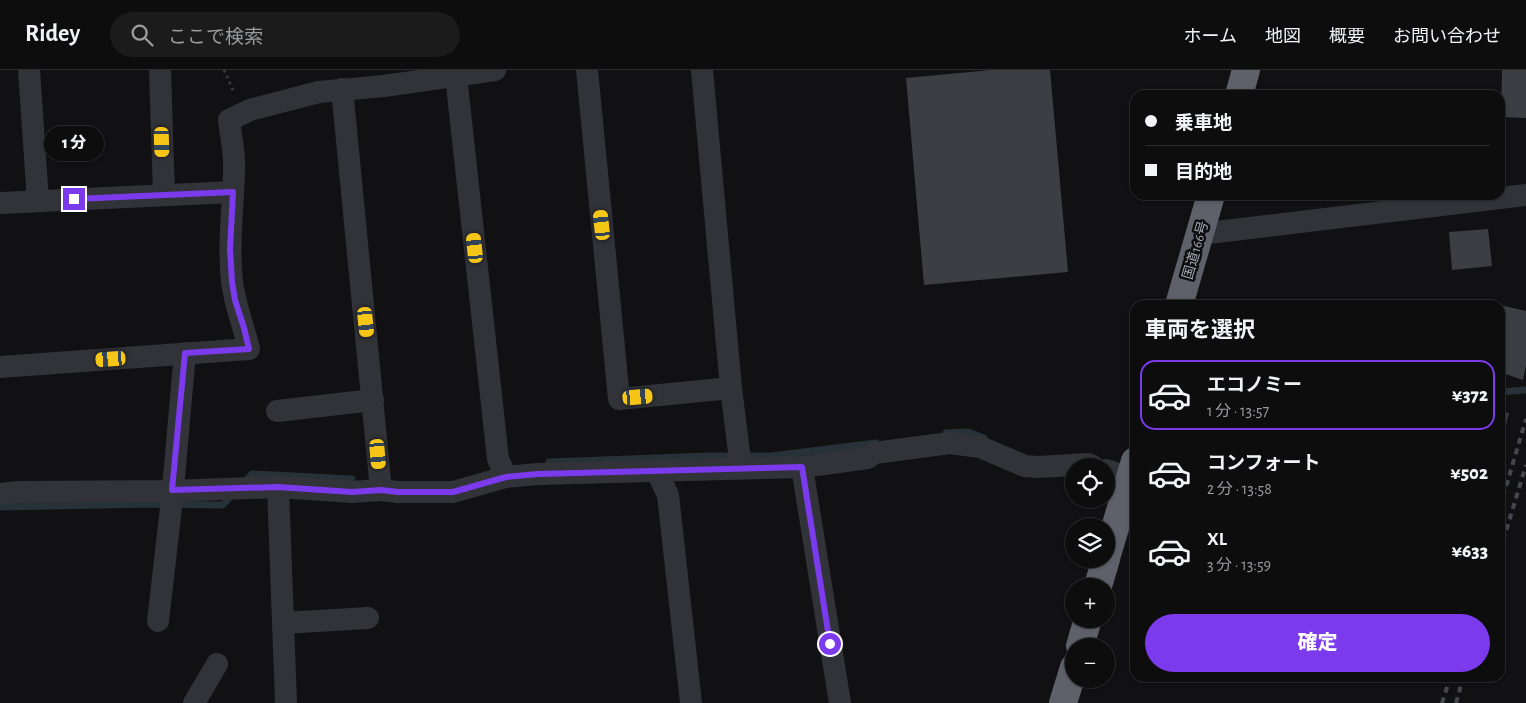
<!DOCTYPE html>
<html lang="ja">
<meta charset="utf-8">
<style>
body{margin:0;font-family:"Alegreya Sans","Noto Sans JP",sans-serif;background:#1b1b1c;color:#f1f3f6;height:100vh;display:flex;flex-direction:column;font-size:19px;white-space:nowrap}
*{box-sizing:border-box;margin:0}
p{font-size:16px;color:#9a9c9e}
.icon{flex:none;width:28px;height:28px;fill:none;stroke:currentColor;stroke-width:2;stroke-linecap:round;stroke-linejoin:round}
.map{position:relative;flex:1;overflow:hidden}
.side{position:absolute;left:1130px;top:230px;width:375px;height:382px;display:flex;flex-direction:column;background:#0d0d0e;border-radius:15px;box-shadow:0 1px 4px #0004,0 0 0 1px #2d2d2e}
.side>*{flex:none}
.top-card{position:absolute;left:1130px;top:20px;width:375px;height:110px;border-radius:15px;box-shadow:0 1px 4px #0004,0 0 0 1px #2d2d2e;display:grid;align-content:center;height:110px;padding:0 15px;background:#0d0d0e}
.buttons{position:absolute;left:1065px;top:388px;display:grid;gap:10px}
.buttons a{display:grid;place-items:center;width:50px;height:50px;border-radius:50%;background:#0d0d0e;box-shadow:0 1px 4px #0004,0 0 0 1px #2d2d2e;font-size:25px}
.end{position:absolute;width:22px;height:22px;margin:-11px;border:6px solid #7c3aed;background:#fff;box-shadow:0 0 0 2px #fff}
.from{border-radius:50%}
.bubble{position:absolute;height:35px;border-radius:18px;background:#0d0d0e;box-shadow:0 1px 4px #0004,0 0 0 1px #2d2d2e;font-size:16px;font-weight:800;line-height:35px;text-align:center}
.car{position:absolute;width:15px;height:30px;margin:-15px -8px;border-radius:6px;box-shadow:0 0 4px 1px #0007;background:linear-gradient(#f5c518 24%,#345 0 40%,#f5c518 0 76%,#345 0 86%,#f5c518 0)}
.top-card b{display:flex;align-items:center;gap:18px;height:48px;font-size:19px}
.top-card b+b{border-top:1px solid #2d2d2e}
.top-card i{width:12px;height:12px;background:#f1f3f6}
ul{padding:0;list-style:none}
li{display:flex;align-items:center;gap:15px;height:70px;margin:0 10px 8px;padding:0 5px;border:2px solid transparent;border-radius:15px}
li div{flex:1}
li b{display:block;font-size:19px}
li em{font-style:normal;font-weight:800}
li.on{border-color:#7c3aed}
li>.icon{width:45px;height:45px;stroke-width:1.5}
h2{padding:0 15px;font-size:22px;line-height:60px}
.cta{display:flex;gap:10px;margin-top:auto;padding:10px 15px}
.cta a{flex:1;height:58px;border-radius:30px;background:#7c3aed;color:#fff;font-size:20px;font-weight:800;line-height:58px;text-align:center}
header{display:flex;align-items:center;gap:30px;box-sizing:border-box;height:70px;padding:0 25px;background:#0d0d0e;border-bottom:1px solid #2d2d2e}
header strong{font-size:24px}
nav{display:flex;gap:28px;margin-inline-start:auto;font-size:18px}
.search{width:350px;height:45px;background:#1b1b1c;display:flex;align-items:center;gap:12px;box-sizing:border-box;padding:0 18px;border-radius:28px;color:#9a9c9e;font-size:19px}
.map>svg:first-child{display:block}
</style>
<header>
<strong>Ridey</strong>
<div class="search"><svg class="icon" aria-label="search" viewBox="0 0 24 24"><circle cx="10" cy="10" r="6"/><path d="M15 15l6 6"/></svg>ここで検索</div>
<nav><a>ホーム</a><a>地図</a><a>概要</a><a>お問い合わせ</a></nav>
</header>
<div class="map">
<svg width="1526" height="633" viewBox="0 0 1526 633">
<rect width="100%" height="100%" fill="#111113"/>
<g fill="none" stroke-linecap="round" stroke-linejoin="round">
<g stroke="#273138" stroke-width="7">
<path d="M1500,322L1526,320"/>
<path d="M946,363L968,362L984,368"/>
<path d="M549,392L709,386H771L876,373"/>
<path d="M244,413L252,404L352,409"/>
<path d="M0,437L152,434L223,435L233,424"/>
</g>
</g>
<g fill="#3d3e43">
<path d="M991,0H1050L1068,202L924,215L906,8Z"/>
<path d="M1502,0H1526V48L1501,47Z"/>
<path d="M1488,159L1492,196L1452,200L1449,162Z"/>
<path d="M1500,235L1526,241V295L1523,310L1500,302Z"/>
<path d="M1500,342L1509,343L1503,367L1500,366Z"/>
</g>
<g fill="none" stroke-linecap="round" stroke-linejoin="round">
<path stroke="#383a40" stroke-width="3" stroke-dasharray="2.5 4" stroke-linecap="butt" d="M224,0L234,22"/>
<g stroke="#323339" stroke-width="22">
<path d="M29,0L38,131"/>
<path d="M160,0L164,125"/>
<path d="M587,0L619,329L731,318"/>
<path d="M702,0L731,318L741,398"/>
<path d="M456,6L498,389L506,407"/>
<path d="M342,19L381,420"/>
<path d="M0,133L233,122"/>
<path d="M1200,164L1526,125"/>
<path d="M0,297L249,279C244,257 235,235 232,212C228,175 233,138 234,100C235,84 231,67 229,50L250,40L319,22L384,16L495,0"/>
<path d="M277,341L373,330"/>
<path d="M802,397L840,633"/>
<path d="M1106,400L1130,408"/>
<path d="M657,402L668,425L691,633"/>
<path d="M278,417L352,422L381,420L398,422H453L506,407L538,404L802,397L868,388L874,383L950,373L980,377L1025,396L1039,397L1088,394L1093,396"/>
<path d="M0,424L18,422L172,421L278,417L286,633"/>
<path d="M158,551L172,429L185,283"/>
<path d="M283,553L368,548"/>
<path d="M194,633L217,594"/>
</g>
<g stroke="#5e616a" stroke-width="28">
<path d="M1239,25L1246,0"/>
<path d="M1179,235L1211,125"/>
<path d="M1106,488L1135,391"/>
<path d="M1098,516L1106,489"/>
<path d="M1080,576L1088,549"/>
<path d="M1063,633L1074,597"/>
</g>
<g stroke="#45474e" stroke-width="4" stroke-dasharray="6 5" stroke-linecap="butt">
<path d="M1500,437L1526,349"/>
<path d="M1500,481L1526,395"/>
<path d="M1442,633L1450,608"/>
<path d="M1456,633L1463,608"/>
</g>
</g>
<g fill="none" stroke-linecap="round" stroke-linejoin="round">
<path stroke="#7c3aed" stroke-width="6" d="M74,129L233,122L230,179L232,212L235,230L244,258L249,279L185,283L172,420L278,417L352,422L381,420L398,422H453L506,407L538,404L802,397L830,574"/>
</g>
<g text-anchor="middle" stroke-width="5" stroke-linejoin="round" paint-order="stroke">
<g font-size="14" fill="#a2a8b5" stroke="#0d0d0e">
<text transform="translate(1195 180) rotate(-74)" y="5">国道166号</text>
</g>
</g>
</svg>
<div class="buttons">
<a><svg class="icon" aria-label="locate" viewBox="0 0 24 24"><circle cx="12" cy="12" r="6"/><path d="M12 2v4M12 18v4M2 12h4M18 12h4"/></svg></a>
<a><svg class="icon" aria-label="layers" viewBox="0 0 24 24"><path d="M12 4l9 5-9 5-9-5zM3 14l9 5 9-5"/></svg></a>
<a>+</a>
<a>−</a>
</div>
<i class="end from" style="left:830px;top:574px"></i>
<i class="end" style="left:74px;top:129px"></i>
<div class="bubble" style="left:44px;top:56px;width:60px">1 分</div>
<i class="car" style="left:162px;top:72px;rotate:178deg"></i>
<i class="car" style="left:602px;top:155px;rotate:354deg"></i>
<i class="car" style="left:475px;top:178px;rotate:354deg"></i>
<i class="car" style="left:366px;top:252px;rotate:174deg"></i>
<i class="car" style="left:111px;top:289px;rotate:266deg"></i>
<i class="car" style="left:638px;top:327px;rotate:85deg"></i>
<i class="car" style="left:378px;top:384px;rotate:175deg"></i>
<div class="top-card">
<b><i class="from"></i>乗車地</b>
<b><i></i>目的地</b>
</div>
<section class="side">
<h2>車両を選択</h2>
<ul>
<li class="on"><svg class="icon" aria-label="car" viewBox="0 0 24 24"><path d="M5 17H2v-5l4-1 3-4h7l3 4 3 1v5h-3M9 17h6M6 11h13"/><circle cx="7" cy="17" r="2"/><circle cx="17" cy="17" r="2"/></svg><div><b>エコノミー</b><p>1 分 · 13:57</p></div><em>¥372</em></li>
<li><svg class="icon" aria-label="car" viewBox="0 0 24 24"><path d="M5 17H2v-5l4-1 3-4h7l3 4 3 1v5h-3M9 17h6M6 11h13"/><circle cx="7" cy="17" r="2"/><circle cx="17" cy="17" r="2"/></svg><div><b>コンフォート</b><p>2 分 · 13:58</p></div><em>¥502</em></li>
<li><svg class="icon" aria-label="car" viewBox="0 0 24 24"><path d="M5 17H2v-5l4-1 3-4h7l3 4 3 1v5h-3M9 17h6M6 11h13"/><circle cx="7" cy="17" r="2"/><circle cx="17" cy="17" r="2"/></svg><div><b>XL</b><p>3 分 · 13:59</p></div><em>¥633</em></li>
</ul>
<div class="cta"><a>確定</a></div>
</section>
</div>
